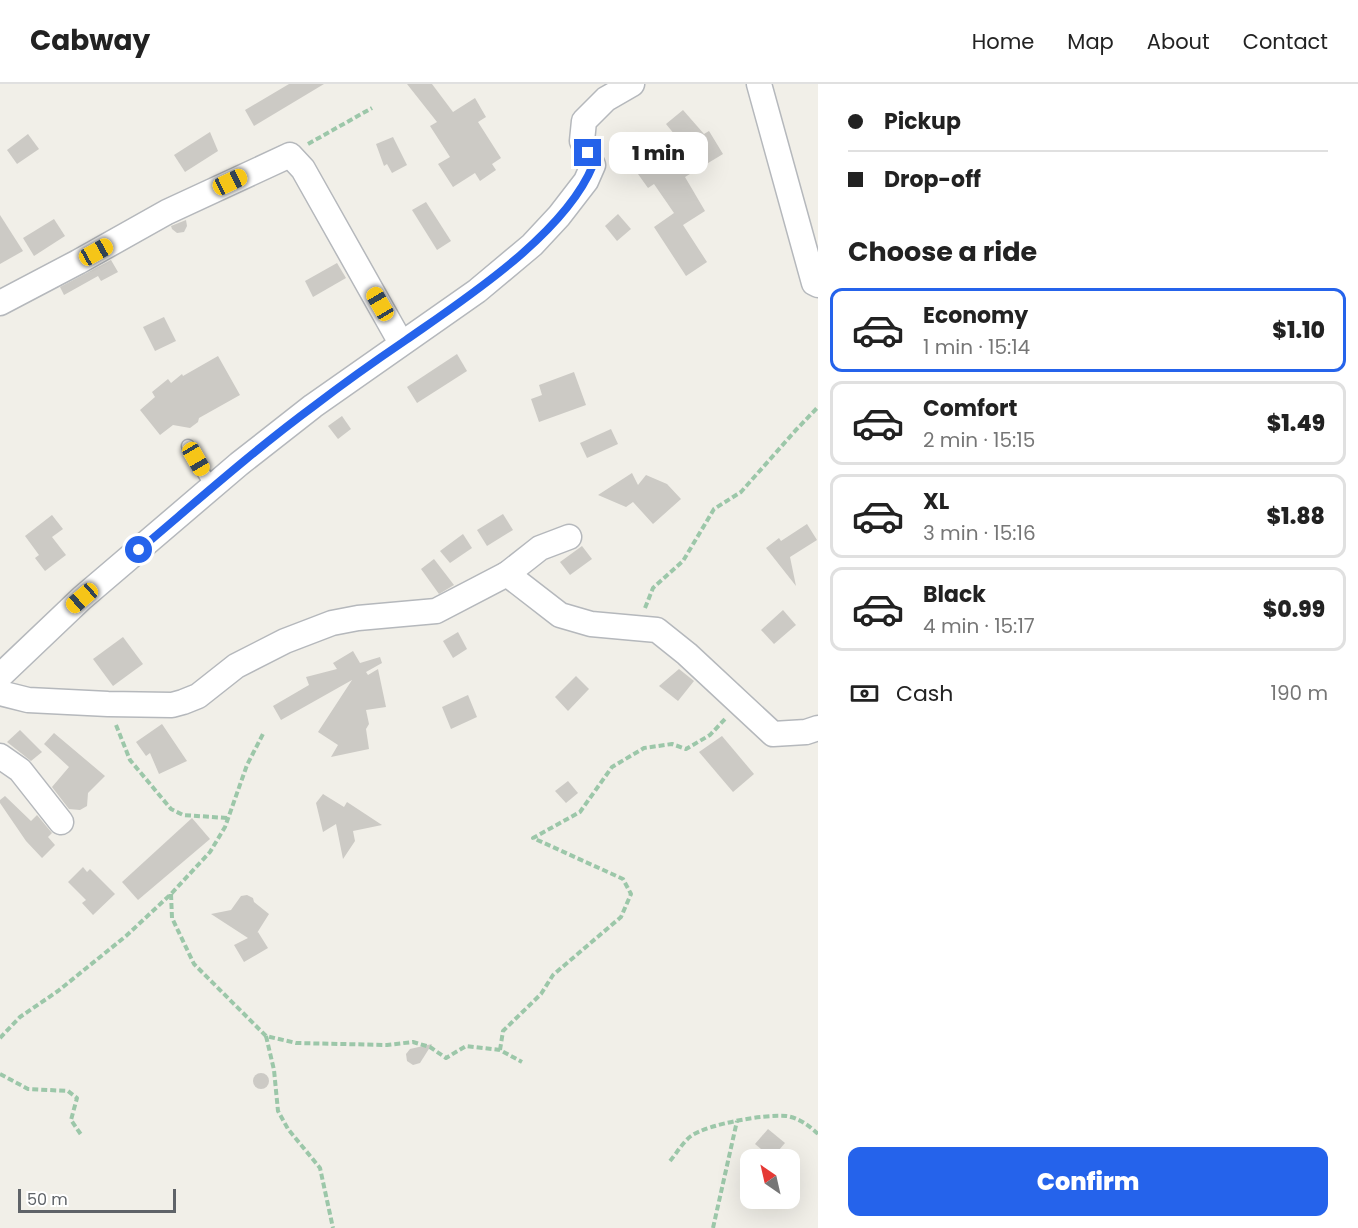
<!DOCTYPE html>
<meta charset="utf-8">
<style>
body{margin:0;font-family:Poppins,sans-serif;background:#f6f6f6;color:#222;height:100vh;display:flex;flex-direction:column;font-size:22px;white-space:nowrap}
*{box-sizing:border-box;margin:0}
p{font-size:20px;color:#767676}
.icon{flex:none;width:33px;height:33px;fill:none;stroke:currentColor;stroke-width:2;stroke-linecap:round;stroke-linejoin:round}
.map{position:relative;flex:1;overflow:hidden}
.sheet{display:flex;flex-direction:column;background:#fff;width:540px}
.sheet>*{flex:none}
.hud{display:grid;align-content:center;height:132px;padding:0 30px;background:#fff}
.needle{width:39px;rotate:326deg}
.controls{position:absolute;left:740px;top:1065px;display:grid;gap:12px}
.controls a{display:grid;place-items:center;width:60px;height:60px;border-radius:12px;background:#fff;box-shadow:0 6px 24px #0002;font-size:30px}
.scale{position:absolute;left:18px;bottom:15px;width:158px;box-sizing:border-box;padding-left:6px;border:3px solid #5f6368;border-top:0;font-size:16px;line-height:21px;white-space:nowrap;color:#5f6368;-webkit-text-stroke:4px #fff;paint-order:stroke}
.end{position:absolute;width:27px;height:27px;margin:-14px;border:8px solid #2563eb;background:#fff;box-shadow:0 0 0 3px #fff}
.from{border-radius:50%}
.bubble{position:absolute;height:42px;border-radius:12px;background:#fff;box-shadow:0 6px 24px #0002;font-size:20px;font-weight:800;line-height:42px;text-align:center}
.car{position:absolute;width:18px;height:36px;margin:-18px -9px;border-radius:8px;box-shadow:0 0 4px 2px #0007;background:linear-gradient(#f5c518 24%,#345 0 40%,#f5c518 0 76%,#345 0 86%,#f5c518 0)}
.hud b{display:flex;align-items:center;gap:21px;height:57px;font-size:22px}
.hud b+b{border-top:2px solid #e0e0e0}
.hud i{width:15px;height:15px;background:#222}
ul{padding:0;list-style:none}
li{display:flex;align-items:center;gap:18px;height:84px;margin:0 12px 9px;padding:0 18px;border:3px solid #e0e0e0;border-radius:12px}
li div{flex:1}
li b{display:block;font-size:22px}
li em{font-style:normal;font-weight:800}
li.selected{border-color:#2563eb}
li>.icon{width:54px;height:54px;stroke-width:1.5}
h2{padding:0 30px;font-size:27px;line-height:72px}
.pay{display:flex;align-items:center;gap:15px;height:66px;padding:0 30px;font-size:22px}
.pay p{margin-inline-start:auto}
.cta{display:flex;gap:12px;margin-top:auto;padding:12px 30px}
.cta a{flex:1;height:69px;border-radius:12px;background:#2563eb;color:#fff;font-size:24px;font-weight:800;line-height:69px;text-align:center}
header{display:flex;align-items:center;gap:36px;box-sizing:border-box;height:84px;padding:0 30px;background:#fff;border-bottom:2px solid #e0e0e0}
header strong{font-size:28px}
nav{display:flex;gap:33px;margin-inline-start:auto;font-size:21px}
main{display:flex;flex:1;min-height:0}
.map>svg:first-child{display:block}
</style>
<header>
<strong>Cabway</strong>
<nav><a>Home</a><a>Map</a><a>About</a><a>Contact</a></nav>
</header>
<main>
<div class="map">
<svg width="818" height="1144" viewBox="0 0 818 1144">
<rect width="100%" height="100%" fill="#f1efe8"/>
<g fill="#cccac5">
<path d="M289,0H324L254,42L245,26Z"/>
<path d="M407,0H432L453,28L475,14L486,33L478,38L501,74L492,80L496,86L480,97L475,89L453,103L438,80L450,73L430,42L437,38Z"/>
<path d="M683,26L704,50L709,47L723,70L685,93L705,127L683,141L707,178L686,192L654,143L674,129L654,100L648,104L638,90L645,86L638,76L675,51L666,40Z"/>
<path d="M210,48L218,67L185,88L174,71Z"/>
<path d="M28,50L39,65L17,80L7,66Z"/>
<path d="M393,53L407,81L392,89L387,80L384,82L376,60Z"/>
<path d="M426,118L451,157L437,166L412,126Z"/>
<path d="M618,130L631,145L617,157L605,142Z"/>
<path d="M0,131L23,167L0,180Z"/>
<path d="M54,135L65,152L34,172L23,154Z"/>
<path d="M186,136L187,142L184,148L177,149L172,145L171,142Z"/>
<path d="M111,176L118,188L101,197L98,192L64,211L60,203Z"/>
<path d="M337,179L346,194L313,213L305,197Z"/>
<path d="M164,233L176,257L155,267L143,243Z"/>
<path d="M457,270L467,287L417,319L407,303Z"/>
<path d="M218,272L240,311L199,334L198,338L190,344L173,341L160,351L140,326L155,313L152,308L168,295L171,299L182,290L183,292Z"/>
<path d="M574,288L586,321L539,338L531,315L542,311L539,301Z"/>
<path d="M342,332L351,345L338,355L328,342Z"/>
<path d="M611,345L618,360L587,374L580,359Z"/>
<path d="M632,389L638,401L646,391L667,400L681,415L653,440L633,418L626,423L598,411Z"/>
<path d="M503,430L513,446L487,462L477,446Z"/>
<path d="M52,431L63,445L52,453L66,471L45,487L35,474L39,471L25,452Z"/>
<path d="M807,440L817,456L790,473L796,502L766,464L779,454L781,457Z"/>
<path d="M463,450L472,464L450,479L440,467Z"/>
<path d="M582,462L592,475L570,491L560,478Z"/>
<path d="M434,475L454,501L439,510L421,485Z"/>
<path d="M783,526L796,541L774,560L761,546Z"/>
<path d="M458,548L467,565L453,574L443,557Z"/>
<path d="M123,553L143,580L113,602L93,575Z"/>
<path d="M353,567L360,579L380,573L382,579L366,588L368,591L378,585L386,623L366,626L369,640L366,645L369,665L331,673L338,661L318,648L352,596L281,636L273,622L309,601L306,593L337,585L333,579Z"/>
<path d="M679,585L694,597L678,617L659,602Z"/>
<path d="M576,592L589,605L568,627L555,613Z"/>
<path d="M468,611L477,633L451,645L442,623Z"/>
<path d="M162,640L187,677L159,690L150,669L146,672L136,658Z"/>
<path d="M20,646L42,668L31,677L7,658Z"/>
<path d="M54,649L105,692L88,709L87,722L80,726L69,725L52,703L69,683L44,660Z"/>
<path d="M722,652L754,690L733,708L699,668Z"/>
<path d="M568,697L578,709L566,719L555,707Z"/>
<path d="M323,710L344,723L347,718L382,741L353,747L355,757L343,775L336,740L323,748L316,719Z"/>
<path d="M5,712L31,737L37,731L52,749L48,753L55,761L42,774L26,757L0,719V716Z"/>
<path d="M192,734L210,755L138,816L122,798Z"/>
<path d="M83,783L87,788L90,785L115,810L93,831L82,819L86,816L68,798Z"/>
<path d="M247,811L253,814L254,818L269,830L257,849L258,848L268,864L244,878L234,861L248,854L211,830L231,826L241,812Z"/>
<path d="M432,960L420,979L413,981L407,977L406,970L410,965Z"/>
<circle cx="261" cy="997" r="8"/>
<path d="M768,1045L785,1059L772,1074L755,1060Z"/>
</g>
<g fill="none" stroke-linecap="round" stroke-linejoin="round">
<g stroke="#b5b8bc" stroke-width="15">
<path id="lane" d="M188,362L212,403"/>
</g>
<g stroke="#b5b8bc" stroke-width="27">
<g id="street">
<path d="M759,0L814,199L818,201"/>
<path d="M0,219L78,178L167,128L290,71L303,85L401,259"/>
<path d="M507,490L560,531L591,540L657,546L687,570L773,650L806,648L818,644"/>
<path d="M0,592L82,514L239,380L313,322L477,207L532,161L559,132L586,97L593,81L582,57L584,37L606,15L632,0"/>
<path d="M0,609L28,616L108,620L172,621L183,618L198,612L236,582L285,557L332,539L358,534L436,527L507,490L540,464L569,453"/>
<path d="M0,672L20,686L61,738"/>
</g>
</g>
<g stroke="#9cc7a9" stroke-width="4" stroke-dasharray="6 3" stroke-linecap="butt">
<path d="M308,60L372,24"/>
<path d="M645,524L653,504L683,477L714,425L741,408L795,347L818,323"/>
<path d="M116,641L130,676L171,725L183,731L227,734"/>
<path d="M171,810L172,834L194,880L266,952L296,959L387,961L413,958L430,963L446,974L466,962L500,966L522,978"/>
<path d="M266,952L274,986L278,1027L288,1045L320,1084L333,1144"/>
<path d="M0,954L20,933L58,907L126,852L171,810L210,768L225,743L247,681L264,648"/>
<path d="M500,966L503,947L541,910L553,891L621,833L631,810L623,795L533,754L580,728L612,683L644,664L672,660L686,665L710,651L725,635"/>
<path d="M0,990L28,1005L68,1007L77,1014L71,1036L82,1052"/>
<path d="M670,1077C676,1070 683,1058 691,1052C708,1040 765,1030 786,1032C797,1033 810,1042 818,1050"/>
<path d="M713,1144L737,1037"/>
</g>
<use href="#lane" stroke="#fff" stroke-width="12"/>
<use href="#street" stroke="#fff" stroke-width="24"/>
</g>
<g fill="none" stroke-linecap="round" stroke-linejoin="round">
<path stroke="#2563eb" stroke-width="8" d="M139,466C197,417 253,367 314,322C344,299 375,277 406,256C466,214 565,150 593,81L588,69"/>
</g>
</svg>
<div class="controls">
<a><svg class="needle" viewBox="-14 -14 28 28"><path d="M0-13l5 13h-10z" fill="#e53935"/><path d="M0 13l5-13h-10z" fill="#767676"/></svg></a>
</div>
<div class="scale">50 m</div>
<i class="end from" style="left:139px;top:466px"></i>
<i class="end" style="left:588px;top:69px"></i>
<div class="bubble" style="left:609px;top:48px;width:99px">1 min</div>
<i class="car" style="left:230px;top:98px;rotate:65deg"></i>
<i class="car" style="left:96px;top:168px;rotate:61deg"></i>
<i class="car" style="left:380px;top:220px;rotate:330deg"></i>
<i class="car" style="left:196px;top:375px;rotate:150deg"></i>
<i class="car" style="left:82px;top:514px;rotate:229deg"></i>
</div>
<section class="sheet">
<div class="hud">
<b><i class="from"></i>Pickup</b>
<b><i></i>Drop-off</b>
</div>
<h2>Choose a ride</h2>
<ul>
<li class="selected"><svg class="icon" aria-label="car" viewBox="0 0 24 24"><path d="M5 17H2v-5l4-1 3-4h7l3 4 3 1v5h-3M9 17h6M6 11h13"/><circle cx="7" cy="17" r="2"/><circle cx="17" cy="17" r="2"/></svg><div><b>Economy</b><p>1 min · 15:14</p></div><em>$1.10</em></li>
<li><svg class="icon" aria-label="car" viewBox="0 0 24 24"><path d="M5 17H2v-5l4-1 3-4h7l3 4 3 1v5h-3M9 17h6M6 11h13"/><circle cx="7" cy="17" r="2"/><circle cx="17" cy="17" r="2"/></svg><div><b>Comfort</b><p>2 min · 15:15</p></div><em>$1.49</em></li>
<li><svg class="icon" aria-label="car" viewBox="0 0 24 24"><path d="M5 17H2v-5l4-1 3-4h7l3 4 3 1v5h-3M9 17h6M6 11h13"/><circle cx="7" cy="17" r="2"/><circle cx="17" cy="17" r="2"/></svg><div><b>XL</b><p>3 min · 15:16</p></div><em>$1.88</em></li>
<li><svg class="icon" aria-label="car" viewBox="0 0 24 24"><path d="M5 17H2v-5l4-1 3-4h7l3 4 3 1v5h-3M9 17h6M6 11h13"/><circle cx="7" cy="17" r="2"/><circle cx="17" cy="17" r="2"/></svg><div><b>Black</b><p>4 min · 15:17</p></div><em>$0.99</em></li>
</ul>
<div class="pay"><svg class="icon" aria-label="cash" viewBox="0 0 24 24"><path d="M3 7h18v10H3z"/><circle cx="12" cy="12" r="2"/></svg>Cash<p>190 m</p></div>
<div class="cta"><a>Confirm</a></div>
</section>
</main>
